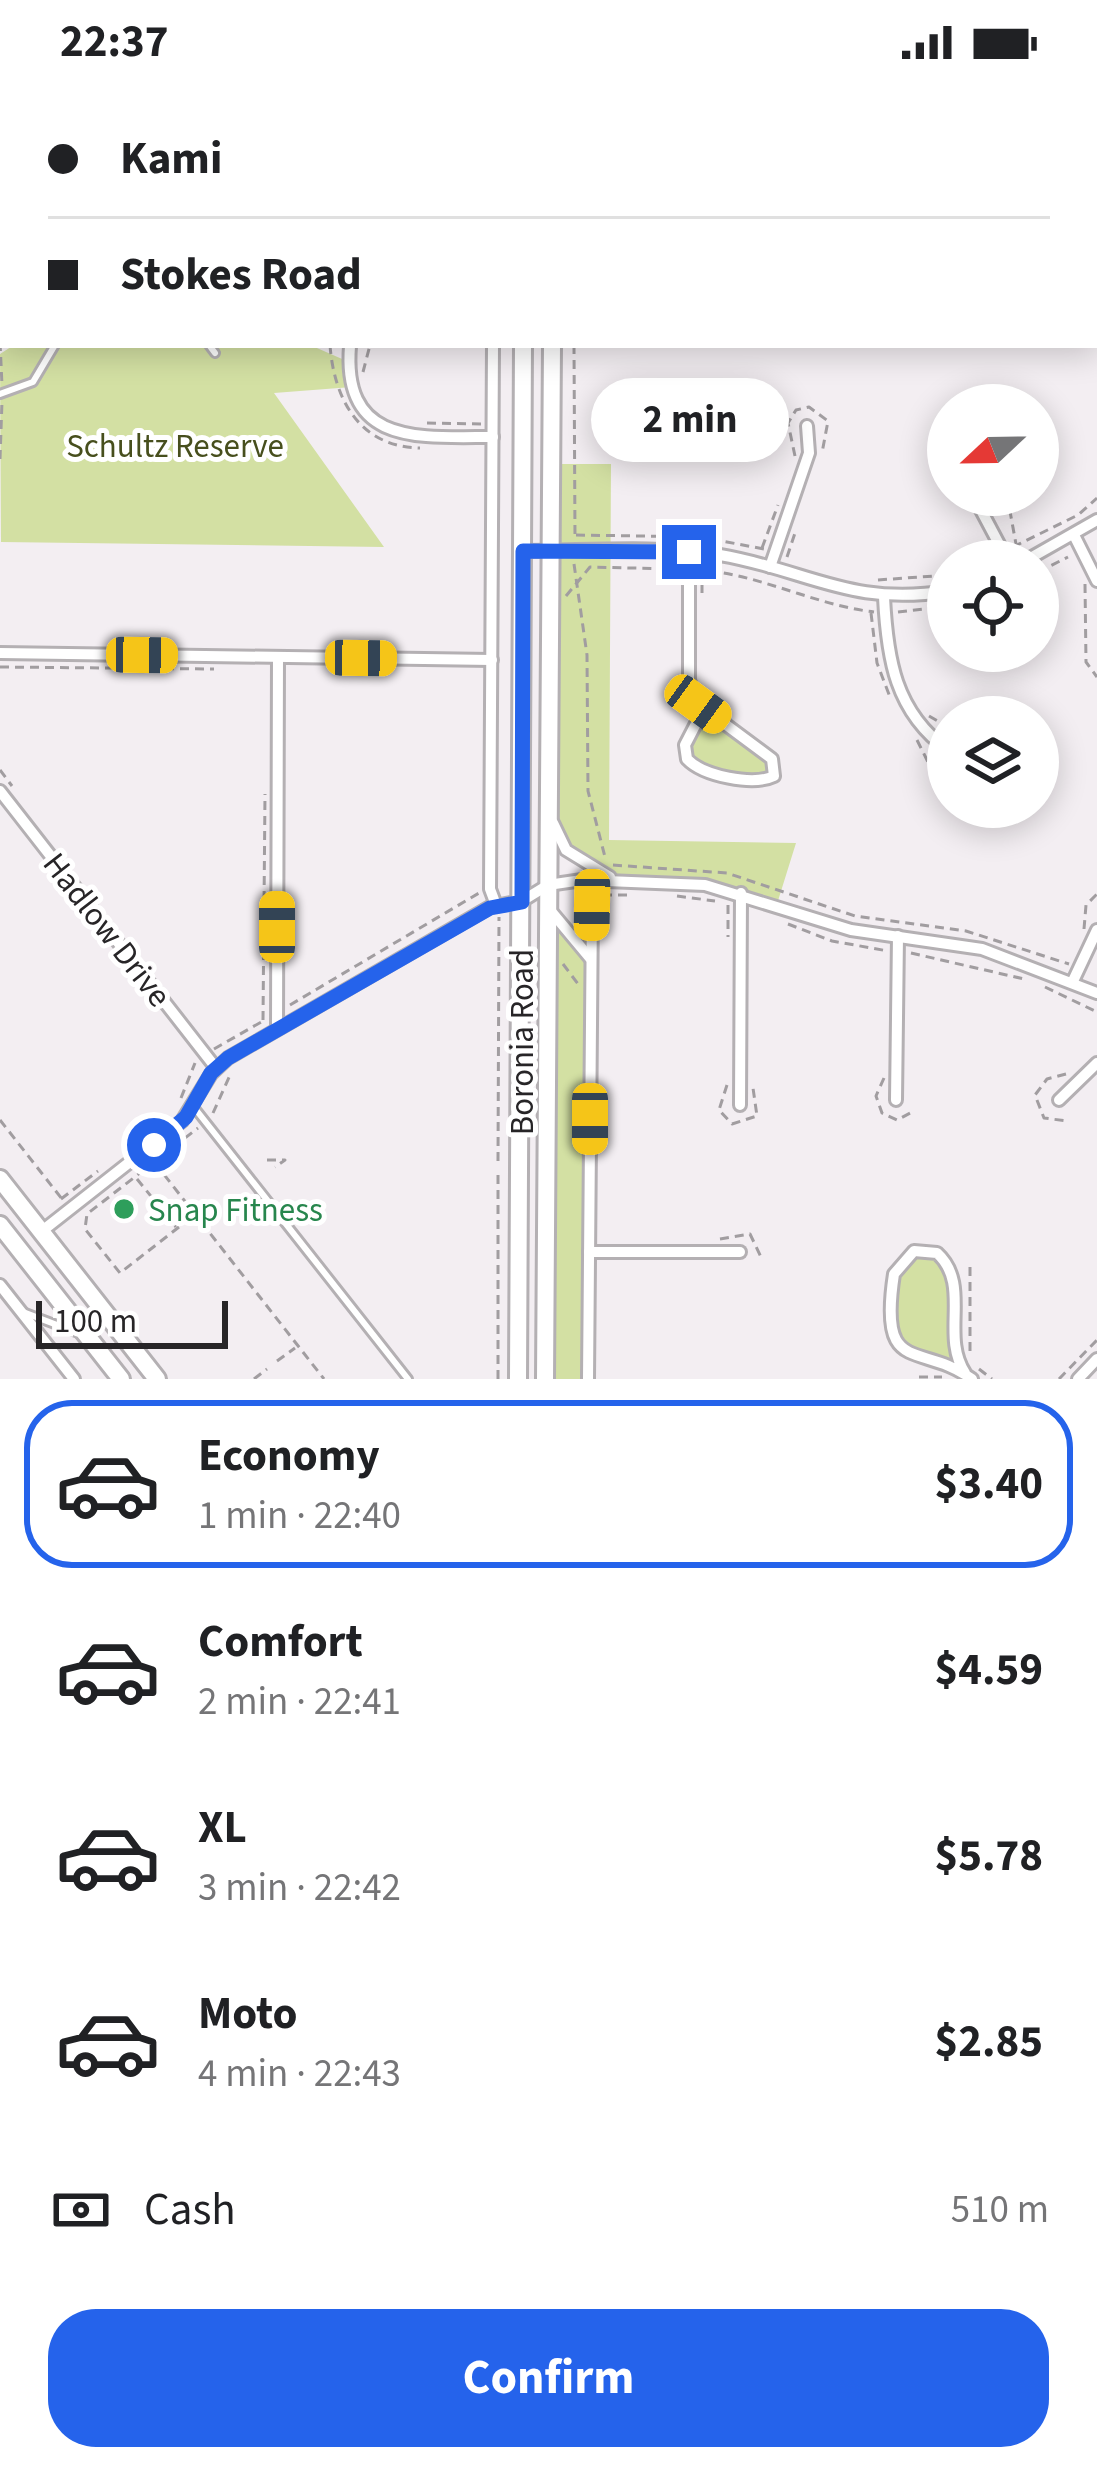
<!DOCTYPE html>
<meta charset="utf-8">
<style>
body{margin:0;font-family:"Source Sans 3",sans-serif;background:#f2f2f2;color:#202124;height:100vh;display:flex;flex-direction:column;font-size:45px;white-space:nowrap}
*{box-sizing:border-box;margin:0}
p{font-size:39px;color:#757577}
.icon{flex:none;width:66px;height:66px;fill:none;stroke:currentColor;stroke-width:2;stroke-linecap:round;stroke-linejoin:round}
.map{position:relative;height:1295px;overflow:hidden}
.details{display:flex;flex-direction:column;background:#fff;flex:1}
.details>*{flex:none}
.top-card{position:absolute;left:0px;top:0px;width:1098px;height:264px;box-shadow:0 6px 30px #0003;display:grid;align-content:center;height:264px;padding:0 48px;background:#fff}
.needle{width:78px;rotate:248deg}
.buttons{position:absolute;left:927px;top:300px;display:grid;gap:24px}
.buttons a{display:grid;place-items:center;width:132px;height:132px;border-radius:50%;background:#fff;box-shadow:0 6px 30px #0003;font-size:60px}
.scale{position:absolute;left:36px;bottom:30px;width:192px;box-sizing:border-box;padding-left:12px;border:6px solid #272527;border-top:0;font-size:33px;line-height:42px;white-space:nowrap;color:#272527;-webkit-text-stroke:9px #fff;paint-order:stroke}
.end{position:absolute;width:54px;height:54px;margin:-27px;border:15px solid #2563eb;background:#fff;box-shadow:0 0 0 6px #fff}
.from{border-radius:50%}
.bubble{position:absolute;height:84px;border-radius:42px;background:#fff;box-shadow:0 6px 30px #0003;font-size:39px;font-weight:700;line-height:84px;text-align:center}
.car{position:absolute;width:36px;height:72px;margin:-36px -18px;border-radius:15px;box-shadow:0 0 9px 3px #0007;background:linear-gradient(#f5c518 24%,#345 0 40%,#f5c518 0 76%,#345 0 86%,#f5c518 0)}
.top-card b{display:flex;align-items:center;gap:42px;height:114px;font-size:45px}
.top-card b+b{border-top:3px solid #e0e0e0}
.top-card i{width:30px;height:30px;background:#202124}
ul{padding:21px 0 0;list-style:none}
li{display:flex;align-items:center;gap:36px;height:168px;margin:0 24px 18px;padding:0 24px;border:6px solid transparent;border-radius:48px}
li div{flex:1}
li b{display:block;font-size:45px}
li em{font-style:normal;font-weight:700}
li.on{border-color:#2563eb}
li>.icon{width:108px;height:108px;stroke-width:1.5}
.pay{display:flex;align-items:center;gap:30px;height:132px;padding:0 48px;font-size:45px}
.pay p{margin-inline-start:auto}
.action{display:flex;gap:24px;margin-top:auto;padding:24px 48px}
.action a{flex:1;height:138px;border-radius:48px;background:#2563eb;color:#fff;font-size:48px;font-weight:700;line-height:138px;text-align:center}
.status{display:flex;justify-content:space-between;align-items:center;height:84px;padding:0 60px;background:#fff;direction:ltr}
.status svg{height:33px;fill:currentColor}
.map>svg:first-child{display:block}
</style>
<div class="status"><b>22:37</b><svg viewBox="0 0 49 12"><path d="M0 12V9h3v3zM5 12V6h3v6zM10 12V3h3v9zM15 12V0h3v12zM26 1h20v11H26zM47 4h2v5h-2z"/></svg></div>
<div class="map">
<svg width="1097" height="1295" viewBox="0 0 1097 1295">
<rect width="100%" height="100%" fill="#f3eef2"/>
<g fill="#d3e0a3">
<path d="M14,261H310L349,278L352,303L274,309L384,463L1,458L0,270Z"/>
<path d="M550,380H611L609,756L796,759L777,820C689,793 624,822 556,749Z"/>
<path d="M698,620L772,675L771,694L699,686L685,661L696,640Z"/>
<path d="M548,824L590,874L588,1295H545Z"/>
<path d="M922,1166L949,1182L959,1281L902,1265L892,1220L902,1174Z"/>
</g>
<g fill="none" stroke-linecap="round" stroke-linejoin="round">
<g stroke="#b4b0b3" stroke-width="12">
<g id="lane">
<path d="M0,156L3,155"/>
<path d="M209,261L215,269"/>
<path d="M0,310L33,298L55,261"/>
<path d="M193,1022L408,1295"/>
<path d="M23,1228L78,1249"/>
</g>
</g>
<g stroke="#b4b0b3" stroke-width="16">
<g id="street">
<path d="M746,0V3"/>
<path d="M899,0L900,3"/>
<path d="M331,3V0"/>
<path d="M494,3V0"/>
<path d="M592,3V0"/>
<path d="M1020,3L1021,0"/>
<path d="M1095,186H1097"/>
<path d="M493,261L490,805L496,821"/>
<path d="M350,262C342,362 419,353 493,353"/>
<path d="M973,411L1008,477"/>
<path d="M1074,451L1097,497"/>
<path d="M523,467C587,467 656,461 720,471C808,486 851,523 948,507"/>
<path d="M689,468V596L700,632L685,661L687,675C703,692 753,702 774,692L772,675L698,620"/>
<path d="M1025,477L1097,436"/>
<path d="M770,483L809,369L807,342"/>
<path d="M884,513C887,574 895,628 948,666"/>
<path d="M0,569L492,576"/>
<path d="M0,707L216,984"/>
<path d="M553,739L566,766L610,793"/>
<path d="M550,826L590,874"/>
<path d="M1073,897L1097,846"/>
<path d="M277,945L278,573"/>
<path d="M896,1016L898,852"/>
<path d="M1059,1016L1097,979"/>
<path d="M740,1021L741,809"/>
<path d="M42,1147L182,1037L211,990L228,974L490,823L522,817L548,801L582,796L705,801L851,846L982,865L1097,909"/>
<path d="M589,1168H740"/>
<path d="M0,1201L74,1295"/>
<path d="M965,1289C940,1251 972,1201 937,1169L914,1167L894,1190C878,1294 920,1257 972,1295"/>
<path d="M588,1295L592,821"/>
<path d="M1078,1295L1097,1275"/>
</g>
</g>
<g stroke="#b4b0b3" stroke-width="22">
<g id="primary">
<path d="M525,3V0"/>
<path d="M552,3V0"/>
<path d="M0,1095L157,1295"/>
<path d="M0,1141L121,1295"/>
<path d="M518,1295L523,261"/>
<path d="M545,1295L552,261"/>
</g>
</g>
<g stroke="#a19da0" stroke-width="3" stroke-dasharray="9 6" stroke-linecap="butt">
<path d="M732,0V3"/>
<path d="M762,0L763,3"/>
<path d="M962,3V0"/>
<path d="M1095,170H1097"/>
<path d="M1095,201H1097"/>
<path d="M0,258L2,301"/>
<path d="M330,261C334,316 360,363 420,364"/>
<path d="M574,261L575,456"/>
<path d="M363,288L370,261"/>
<path d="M427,339L482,340"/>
<path d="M795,372L788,339L796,326L809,323L828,337L822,369"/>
<path d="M0,375L2,317"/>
<path d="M1007,411L1016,460"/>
<path d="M576,451L701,453L764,465"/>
<path d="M1013,463L1078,431L1097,414"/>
<path d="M762,464L778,421"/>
<path d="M787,473L796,446"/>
<path d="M574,480L587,571L588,707L605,773"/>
<path d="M1038,488L1068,473"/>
<path d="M878,496L948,491"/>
<path d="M1085,500L1086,578L1097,593"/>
<path d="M702,509V486C761,491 815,521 874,528"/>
<path d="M566,512L590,483L675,485"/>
<path d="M898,528L948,522"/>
<path d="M871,529L877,579L890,613"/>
<path d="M0,583L214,585"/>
<path d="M929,632L948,643"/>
<path d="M917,656L928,678L948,690"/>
<path d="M0,686L12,702"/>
<path d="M613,781L727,789L855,832L966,847L1069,880"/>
<path d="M603,811H631"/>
<path d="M677,812L715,817"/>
<path d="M728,821V853"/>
<path d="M788,840L832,857L888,867"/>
<path d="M1084,845L1086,821L1097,810"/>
<path d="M911,869L1024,895"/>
<path d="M563,880L578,900"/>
<path d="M1045,903L1097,928"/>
<path d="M290,921L479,809"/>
<path d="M263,936L265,710"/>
<path d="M214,965L263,937"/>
<path d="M1066,990L1047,995L1035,1011L1044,1034L1067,1037"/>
<path d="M884,994L876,1012L882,1029L897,1036L914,1027"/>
<path d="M727,1001L719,1026L732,1040L757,1032L753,1004"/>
<path d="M181,1014L195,979"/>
<path d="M213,1029L231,989"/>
<path d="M0,1036L62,1115"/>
<path d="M267,1076H285L275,1083"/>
<path d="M498,1077L499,833"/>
<path d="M155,1079L324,1295"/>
<path d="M137,1095L176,1143"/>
<path d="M61,1115L98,1087"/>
<path d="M179,1143L120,1189L85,1145L87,1130L198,1044"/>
<path d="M720,1155L750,1150L761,1173"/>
<path d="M970,1267V1177"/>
<path d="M277,1277L295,1264"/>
<path d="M979,1285L992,1295"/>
<path d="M919,1293H942"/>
<path d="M254,1295L267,1285"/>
<path d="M498,1295V1091"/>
<path d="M1059,1295L1097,1256"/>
</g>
<use href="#lane" stroke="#fff" stroke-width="6"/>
<use href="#street" stroke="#fff" stroke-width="10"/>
<use href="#primary" stroke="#fff" stroke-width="16"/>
</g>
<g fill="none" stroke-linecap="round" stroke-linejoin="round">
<path stroke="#2563eb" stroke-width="15" d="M154,1061L186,1033L211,989L228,974L490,824L522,818L523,467L689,468"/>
</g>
<circle fill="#2e9e5b" stroke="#fff" stroke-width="4.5" cx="124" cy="1125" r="12"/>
<g text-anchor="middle" stroke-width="10" stroke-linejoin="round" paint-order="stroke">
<g font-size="33" fill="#474f1d" stroke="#fff">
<text x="175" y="373">Schultz Reserve</text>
</g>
<g font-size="33" fill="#272527" stroke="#fff">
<text transform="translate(108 845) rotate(52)" y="12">Hadlow Drive</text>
<text transform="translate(521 958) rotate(-90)" y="12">Boronia Road</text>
</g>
<g font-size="33" fill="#27864d" stroke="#fff" text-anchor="start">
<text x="148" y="1137">Snap Fitness</text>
</g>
</g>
</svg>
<div class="buttons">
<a><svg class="needle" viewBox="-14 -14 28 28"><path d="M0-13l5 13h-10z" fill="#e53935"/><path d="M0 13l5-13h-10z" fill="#757577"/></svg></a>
<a><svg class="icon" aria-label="locate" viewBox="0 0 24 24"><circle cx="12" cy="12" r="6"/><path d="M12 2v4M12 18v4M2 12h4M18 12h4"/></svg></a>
<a><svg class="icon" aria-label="layers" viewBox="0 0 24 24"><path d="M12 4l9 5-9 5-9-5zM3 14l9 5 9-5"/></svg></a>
</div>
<div class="scale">100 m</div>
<i class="end from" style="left:154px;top:1061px"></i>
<i class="end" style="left:689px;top:468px"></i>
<div class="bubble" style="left:591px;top:294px;width:198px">2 min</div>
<i class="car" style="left:142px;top:571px;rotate:91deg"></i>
<i class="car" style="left:361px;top:574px;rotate:91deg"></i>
<i class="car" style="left:698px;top:620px;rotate:126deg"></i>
<i class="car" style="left:592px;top:821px;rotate:181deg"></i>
<i class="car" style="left:277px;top:843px;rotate:0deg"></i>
<i class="car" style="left:590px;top:1035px;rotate:180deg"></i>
<div class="top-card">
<b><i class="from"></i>Kami</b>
<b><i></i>Stokes Road</b>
</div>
</div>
<section class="details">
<ul>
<li class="on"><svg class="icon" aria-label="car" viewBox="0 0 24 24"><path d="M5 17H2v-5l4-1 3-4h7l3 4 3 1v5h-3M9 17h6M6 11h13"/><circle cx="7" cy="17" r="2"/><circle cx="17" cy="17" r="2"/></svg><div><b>Economy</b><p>1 min · 22:40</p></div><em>$3.40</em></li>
<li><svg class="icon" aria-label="car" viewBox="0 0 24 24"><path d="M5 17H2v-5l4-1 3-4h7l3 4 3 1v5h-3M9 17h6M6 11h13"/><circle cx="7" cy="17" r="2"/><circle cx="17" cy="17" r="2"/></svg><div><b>Comfort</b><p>2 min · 22:41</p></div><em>$4.59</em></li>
<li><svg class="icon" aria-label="car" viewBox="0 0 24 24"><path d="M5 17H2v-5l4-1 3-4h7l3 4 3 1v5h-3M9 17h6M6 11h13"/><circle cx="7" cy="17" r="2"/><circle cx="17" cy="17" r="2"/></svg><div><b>XL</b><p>3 min · 22:42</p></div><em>$5.78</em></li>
<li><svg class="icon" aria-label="car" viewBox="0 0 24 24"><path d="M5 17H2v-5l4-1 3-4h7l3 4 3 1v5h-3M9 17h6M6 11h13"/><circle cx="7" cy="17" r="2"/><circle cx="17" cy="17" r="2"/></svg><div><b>Moto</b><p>4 min · 22:43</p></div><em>$2.85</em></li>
</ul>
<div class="pay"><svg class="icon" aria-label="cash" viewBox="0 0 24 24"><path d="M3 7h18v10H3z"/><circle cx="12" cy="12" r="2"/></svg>Cash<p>510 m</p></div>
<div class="action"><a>Confirm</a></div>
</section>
